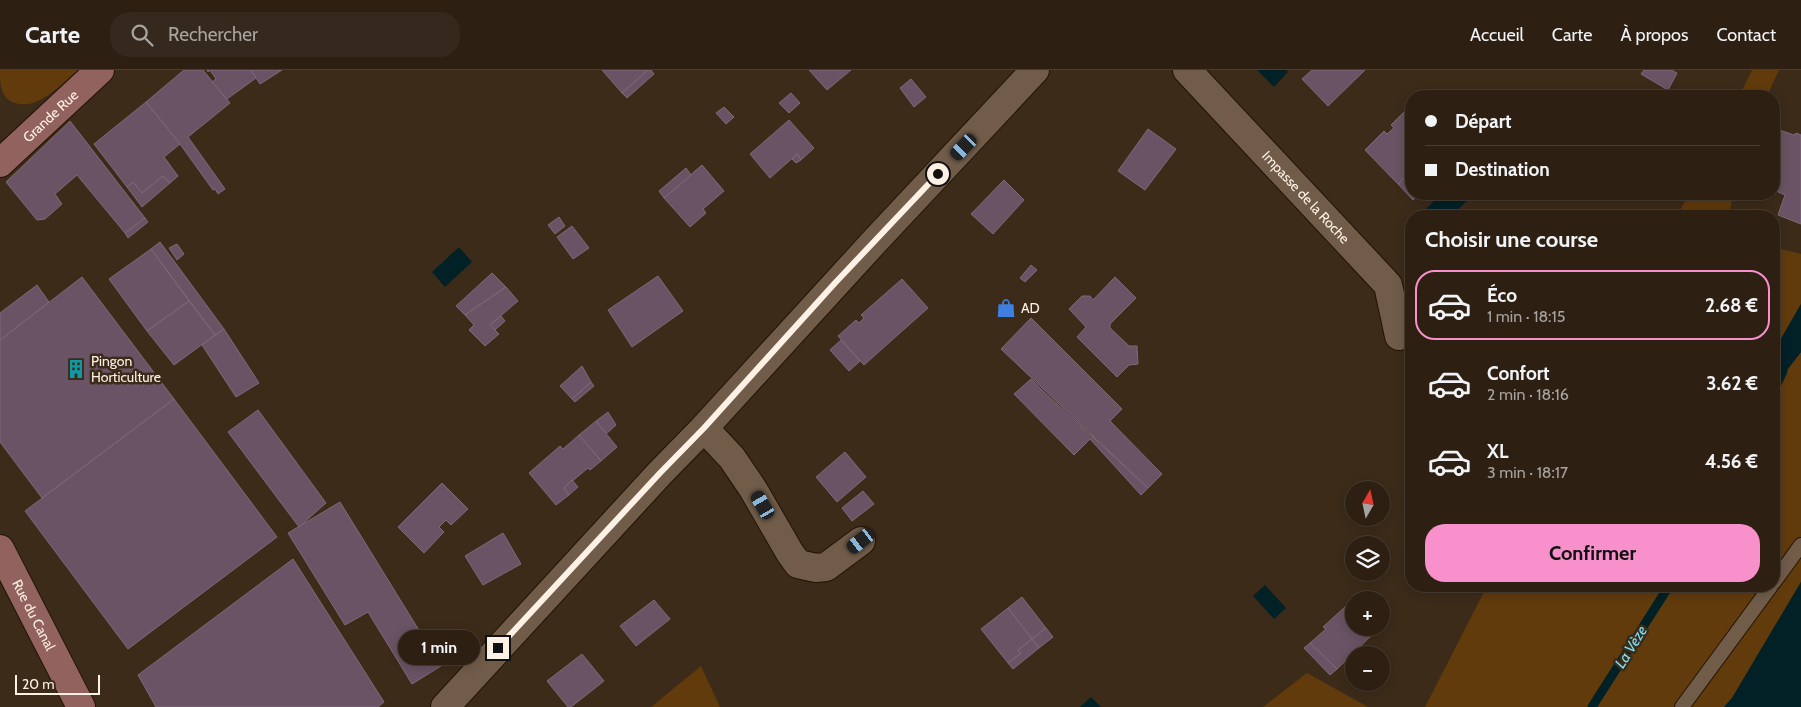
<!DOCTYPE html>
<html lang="fr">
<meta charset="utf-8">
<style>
body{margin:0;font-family:Cabin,sans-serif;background:#35281c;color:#f1f3f6;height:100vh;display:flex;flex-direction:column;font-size:19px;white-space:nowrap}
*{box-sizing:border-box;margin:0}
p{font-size:16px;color:#a7a3a0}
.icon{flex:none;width:28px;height:28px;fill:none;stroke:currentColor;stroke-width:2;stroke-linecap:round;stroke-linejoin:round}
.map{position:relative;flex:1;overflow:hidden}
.panel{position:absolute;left:1405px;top:140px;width:375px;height:382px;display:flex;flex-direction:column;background:#2d2013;border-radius:20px;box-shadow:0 2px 12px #0003,0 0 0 1px #483e33}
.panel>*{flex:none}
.top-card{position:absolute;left:1405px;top:20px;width:375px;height:110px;border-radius:20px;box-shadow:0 2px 12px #0003,0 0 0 1px #483e33;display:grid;align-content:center;height:110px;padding:0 20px;background:#2d2013}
.needle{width:32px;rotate:9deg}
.controls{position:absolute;left:1345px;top:411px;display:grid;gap:10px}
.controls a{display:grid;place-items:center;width:45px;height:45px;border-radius:50%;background:#2d2013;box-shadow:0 2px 12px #0003,0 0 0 1px #483e33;font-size:25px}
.scale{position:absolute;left:15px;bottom:12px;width:85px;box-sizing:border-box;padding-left:5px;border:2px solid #fdf1e6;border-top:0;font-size:14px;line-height:18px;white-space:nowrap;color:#fdf1e6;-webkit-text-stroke:4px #3c2b19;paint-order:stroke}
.end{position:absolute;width:22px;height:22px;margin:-11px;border:6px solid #fdf1e6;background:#111;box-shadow:0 0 0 2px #111}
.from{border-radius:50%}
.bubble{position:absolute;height:35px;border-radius:18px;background:#2d2013;box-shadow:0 2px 12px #0003,0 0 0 1px #483e33;font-size:16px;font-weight:800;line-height:35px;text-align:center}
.car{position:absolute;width:15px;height:30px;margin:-15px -8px;border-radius:6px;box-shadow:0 0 4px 1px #0007;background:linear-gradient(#222 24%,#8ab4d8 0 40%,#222 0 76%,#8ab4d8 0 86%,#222 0)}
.top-card b{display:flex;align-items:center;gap:18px;height:48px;font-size:19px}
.top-card b+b{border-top:1px solid #483e33}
.top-card i{width:12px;height:12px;background:#f1f3f6}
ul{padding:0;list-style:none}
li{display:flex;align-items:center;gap:15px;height:70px;margin:0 10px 8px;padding:0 10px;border:2px solid transparent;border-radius:20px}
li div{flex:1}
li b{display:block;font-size:19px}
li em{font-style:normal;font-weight:800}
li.active{border-color:#f890cc}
li>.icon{width:45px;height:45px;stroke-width:1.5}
h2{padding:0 20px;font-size:22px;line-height:60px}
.action{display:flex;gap:10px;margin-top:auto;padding:10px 20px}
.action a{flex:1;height:58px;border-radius:20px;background:#f890cc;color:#111;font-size:20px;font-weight:800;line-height:58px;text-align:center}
header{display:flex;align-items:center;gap:30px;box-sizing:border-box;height:70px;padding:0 25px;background:#2d2013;border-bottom:1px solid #483e33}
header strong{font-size:24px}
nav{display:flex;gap:28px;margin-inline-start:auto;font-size:18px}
.search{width:350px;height:45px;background:#35281c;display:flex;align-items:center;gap:12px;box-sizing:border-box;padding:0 18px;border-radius:20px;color:#a7a3a0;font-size:19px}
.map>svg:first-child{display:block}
</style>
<header>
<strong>Carte</strong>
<div class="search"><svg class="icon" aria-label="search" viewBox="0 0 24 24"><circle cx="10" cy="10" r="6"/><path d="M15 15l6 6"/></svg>Rechercher</div>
<nav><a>Accueil</a><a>Carte</a><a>À propos</a><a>Contact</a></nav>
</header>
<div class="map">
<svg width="1801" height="637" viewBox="0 0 1801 637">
<rect width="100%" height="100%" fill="#3c2b19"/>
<g fill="#613b0c">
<path d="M0,0H78C62,13 38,41 15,33C0,28 0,13 0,0Z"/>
<path d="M1752,0H1779L1767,26H1739Z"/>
<path d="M1689,124H1733L1729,146H1677Z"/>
<path d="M1774,177L1801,184V234L1774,281Z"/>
<path d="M1801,282V512L1732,628L1724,637H1425L1487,516H1774V317Z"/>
<path d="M701,596L720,637H651Z"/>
<path d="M1307,603L1368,637H1263Z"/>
</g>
<g fill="#012127">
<path d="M1257,0H1286L1288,2L1274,17Z"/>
<path d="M1441,124H1468L1471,127L1451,146H1429L1424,141Z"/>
<path d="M459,177L472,192L445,217L432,202Z"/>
<path d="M1801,234V282L1774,317V281Z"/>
<path d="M1801,512V637H1724L1732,628Z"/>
<path d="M1265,515L1286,538L1274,549L1253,526Z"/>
<path d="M1091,627L1101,637H1080Z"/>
</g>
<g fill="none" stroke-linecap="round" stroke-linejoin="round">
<g stroke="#012127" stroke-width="9">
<path d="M1774,320L1783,301"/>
<path d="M1592,637L1669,516"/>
</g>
</g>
<g fill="#695364" stroke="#7f697b">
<path d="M184,0H203L230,33L188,67L225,119L218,124L215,119L213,120L180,74L146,32Z"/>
<path d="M207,0H251L256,8L227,29L212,12L216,9L210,0L208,2Z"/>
<path d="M251,0H282L260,14Z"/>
<path d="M602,0H648L622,23Z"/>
<path d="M648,0H651L654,4L627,28L622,23Z"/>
<path d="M809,0H851L827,20Z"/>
<path d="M1312,0H1365L1328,36L1302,9Z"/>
<path d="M1644,0H1671L1677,3L1668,20L1641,4Z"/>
<path d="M911,9L926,27L914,37L900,18Z"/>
<path d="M791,23L800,33L789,43L779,33Z"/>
<path d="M146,32L180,74L164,87L178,106L170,113L163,106L142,123L133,112L127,117L94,74Z"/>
<path d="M1411,35V101L1398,114L1365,80L1384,61L1387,64L1394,58L1391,55Z"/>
<path d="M724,37L734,47L726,54L716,43Z"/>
<path d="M789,50L814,78L801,90L797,84L770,108L750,84Z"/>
<path d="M70,51L145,148L125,163L77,105L55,124L62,134L45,149L37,150L6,112Z"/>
<path d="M1774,58L1794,65L1796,63L1801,65V154L1778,145L1785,125L1774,120Z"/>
<path d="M1148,59L1176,79L1145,120L1118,101Z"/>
<path d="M797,84L801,90L796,93L792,89Z"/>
<path d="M702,95L724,121L703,139L706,143L690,157L664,128Z"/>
<path d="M686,98L691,105L664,128L659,121Z"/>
<path d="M1411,101V124H1419L1413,130L1398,114Z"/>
<path d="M163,106L170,113L142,137L127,117L133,112L142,123Z"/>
<path d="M1004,110L1024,130L993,164L971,144Z"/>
<path d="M559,147L565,156L555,164L548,155Z"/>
<path d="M145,148L148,152L128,168L125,163Z"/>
<path d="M572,156L589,178L573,189L557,167Z"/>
<path d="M160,172L224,259L215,265L151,179Z"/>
<path d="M177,174L184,184L177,190L169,178Z"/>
<path d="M151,179L189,231L147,261L109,209Z"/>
<path d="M1031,195L1037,200L1025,212L1020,208Z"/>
<path d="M492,203L506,217L465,245L456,236Z"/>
<path d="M658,206L683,241L632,277L608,240Z"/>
<path d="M82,207L174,329L42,428L0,372V270Z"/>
<path d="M1115,207L1136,228L1110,254V258L1129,276H1137L1138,294L1129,295L1117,307L1077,267L1086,257L1069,239L1082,226H1090L1093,230Z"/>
<path d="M902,209L928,238L864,295L838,266L856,250L859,253L864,248L861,245Z"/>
<path d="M37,215L49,232L0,270V243Z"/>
<path d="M506,217L518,231L490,255L499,264L485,276L469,260L474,255L465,245Z"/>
<path d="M189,231L215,265L174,295L147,261Z"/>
<path d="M501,246L505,251L495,260L490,255Z"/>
<path d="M1031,248L1122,339L1110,351L1162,404L1148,418L1001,279Z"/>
<path d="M224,259L259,313L236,327L202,275Z"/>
<path d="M841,270L860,291L849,301L830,280Z"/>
<path d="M582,296L591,312L572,329L560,316Z"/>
<path d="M1031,309L1044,322L1148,418L1141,425L1090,369L1074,385L1014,324Z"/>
<path d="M591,312L594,316L575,332L572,329Z"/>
<path d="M174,329L277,467L128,579L25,441Z"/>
<path d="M258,340L326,433L299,457L228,362Z"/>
<path d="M608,342L616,355L606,364L596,351Z"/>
<path d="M596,351L617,377L601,391L579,365Z"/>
<path d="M579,365L601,391L590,400L588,398L564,418L569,425L556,435L529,403L560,376L563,379Z"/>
<path d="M845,382L866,407L837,432L816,407Z"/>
<path d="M572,410L578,417L569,425L564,418Z"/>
<path d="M442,413L468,439L451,455L446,450L439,457L444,462L424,483L398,457Z"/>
<path d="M863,421L874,434L852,451L842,438Z"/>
<path d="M340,432L441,596L412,614L368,542L345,555L288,463Z"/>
<path d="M503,463L521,494L483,515L465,486Z"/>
<path d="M293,489L384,632L378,637H156L138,605Z"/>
<path d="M1022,527L1046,558L1032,569L1008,538Z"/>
<path d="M654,530L670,549L636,576L620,556Z"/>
<path d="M1348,534L1354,540V543L1346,536Z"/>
<path d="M1346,536L1354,543V558H1368L1374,563L1337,599L1310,573L1326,559L1323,557Z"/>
<path d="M1008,538L1032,569L1018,580L1021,583L1008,593L981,559Z"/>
<path d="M1046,558L1053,567L1039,578L1032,569Z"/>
<path d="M1032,569L1039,578L1013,599L1008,593L1021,583L1018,580Z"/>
<path d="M1310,573L1337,599L1330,605L1304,578Z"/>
<path d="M582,584L604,611L571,637H568L547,611Z"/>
</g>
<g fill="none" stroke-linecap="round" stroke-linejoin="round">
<g stroke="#231303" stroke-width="16">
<g id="lane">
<path d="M1774,512L1801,475"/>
<path d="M1682,637L1771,516"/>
</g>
</g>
<g stroke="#231303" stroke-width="30">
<g id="street">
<path id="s1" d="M1187,0L1388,215L1399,266"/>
<path d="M704,358L732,388L753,419L790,483L798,494L816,498L826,497L861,471"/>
<path d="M445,637L660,403L704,358L874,172L1035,0"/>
</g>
</g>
<g stroke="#231303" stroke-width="30">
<g id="secondary">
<path id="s2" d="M0,93L100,0"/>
<path id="s3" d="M0,479L81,637"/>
</g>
</g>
<use href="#lane" stroke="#705c49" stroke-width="14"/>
<use href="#street" stroke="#705c49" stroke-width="28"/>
<use href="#secondary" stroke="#92625f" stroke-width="28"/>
</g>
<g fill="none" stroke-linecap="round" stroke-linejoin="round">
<path stroke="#fdf1e6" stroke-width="6" d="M498,578L660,403L704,358L835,213L938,104"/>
</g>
<defs>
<g id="shop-bare" transform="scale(1.5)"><path d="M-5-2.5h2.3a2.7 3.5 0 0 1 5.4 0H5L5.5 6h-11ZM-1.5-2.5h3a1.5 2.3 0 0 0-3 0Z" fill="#3f7fe0" stroke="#3c2b19" stroke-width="2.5" paint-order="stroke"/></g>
<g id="building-bare" transform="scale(1.5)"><path d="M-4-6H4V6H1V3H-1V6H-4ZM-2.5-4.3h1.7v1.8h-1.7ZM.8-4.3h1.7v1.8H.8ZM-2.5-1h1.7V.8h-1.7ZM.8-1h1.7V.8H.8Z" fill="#0f9aa8" stroke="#3c2b19" stroke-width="2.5" paint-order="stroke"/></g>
</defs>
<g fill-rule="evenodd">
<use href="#shop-bare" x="1006" y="238"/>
<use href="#building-bare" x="76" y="299"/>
</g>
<g text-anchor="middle" stroke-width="5" stroke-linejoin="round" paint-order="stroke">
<g font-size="14" fill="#fdf1e6" stroke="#3c2b19">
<text dy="5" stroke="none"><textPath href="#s2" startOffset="69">Grande Rue</textPath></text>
<text dy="5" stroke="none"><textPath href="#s1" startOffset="174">Impasse de la Roche</textPath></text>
<text dy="5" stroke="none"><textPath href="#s3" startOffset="74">Rue du Canal</textPath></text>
</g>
<g font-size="14" fill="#fdf1e6" stroke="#3c2b19" text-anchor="start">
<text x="1021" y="243">AD</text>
<text x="91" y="296">Pingon<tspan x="91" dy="16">Horticulture</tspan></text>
</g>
<g font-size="15" font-style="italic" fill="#79e1f7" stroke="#3c2b19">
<text transform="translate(1631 577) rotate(-58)" y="5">La Vèze</text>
</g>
</g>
</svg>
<div class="controls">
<a><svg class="needle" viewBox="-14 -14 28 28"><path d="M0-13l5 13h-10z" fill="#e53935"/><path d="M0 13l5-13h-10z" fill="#a7a3a0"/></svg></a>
<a><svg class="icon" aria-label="layers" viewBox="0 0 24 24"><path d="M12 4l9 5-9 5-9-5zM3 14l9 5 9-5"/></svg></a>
<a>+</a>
<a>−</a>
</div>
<div class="scale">20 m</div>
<i class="end from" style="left:938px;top:104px"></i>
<i class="end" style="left:498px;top:578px"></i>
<div class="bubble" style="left:398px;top:560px;width:82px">1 min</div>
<i class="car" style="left:964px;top:77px;rotate:224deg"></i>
<i class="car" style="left:763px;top:435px;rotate:330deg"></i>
<i class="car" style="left:861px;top:471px;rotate:232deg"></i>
<div class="top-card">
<b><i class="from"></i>Départ</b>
<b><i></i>Destination</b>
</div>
<section class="panel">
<h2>Choisir une course</h2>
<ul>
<li class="active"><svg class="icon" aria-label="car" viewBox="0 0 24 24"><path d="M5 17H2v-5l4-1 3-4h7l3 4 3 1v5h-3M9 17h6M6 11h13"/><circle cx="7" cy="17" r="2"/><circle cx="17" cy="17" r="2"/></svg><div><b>Éco</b><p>1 min · 18:15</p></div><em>2.68 €</em></li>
<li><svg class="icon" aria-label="car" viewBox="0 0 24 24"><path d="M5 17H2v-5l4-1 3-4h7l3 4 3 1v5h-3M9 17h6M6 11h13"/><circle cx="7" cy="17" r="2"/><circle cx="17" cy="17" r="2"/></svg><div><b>Confort</b><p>2 min · 18:16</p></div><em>3.62 €</em></li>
<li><svg class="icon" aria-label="car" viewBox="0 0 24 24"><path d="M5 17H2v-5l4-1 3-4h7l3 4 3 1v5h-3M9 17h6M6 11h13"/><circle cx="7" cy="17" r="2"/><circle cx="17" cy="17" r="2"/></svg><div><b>XL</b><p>3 min · 18:17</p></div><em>4.56 €</em></li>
</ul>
<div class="action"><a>Confirmer</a></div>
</section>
</div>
